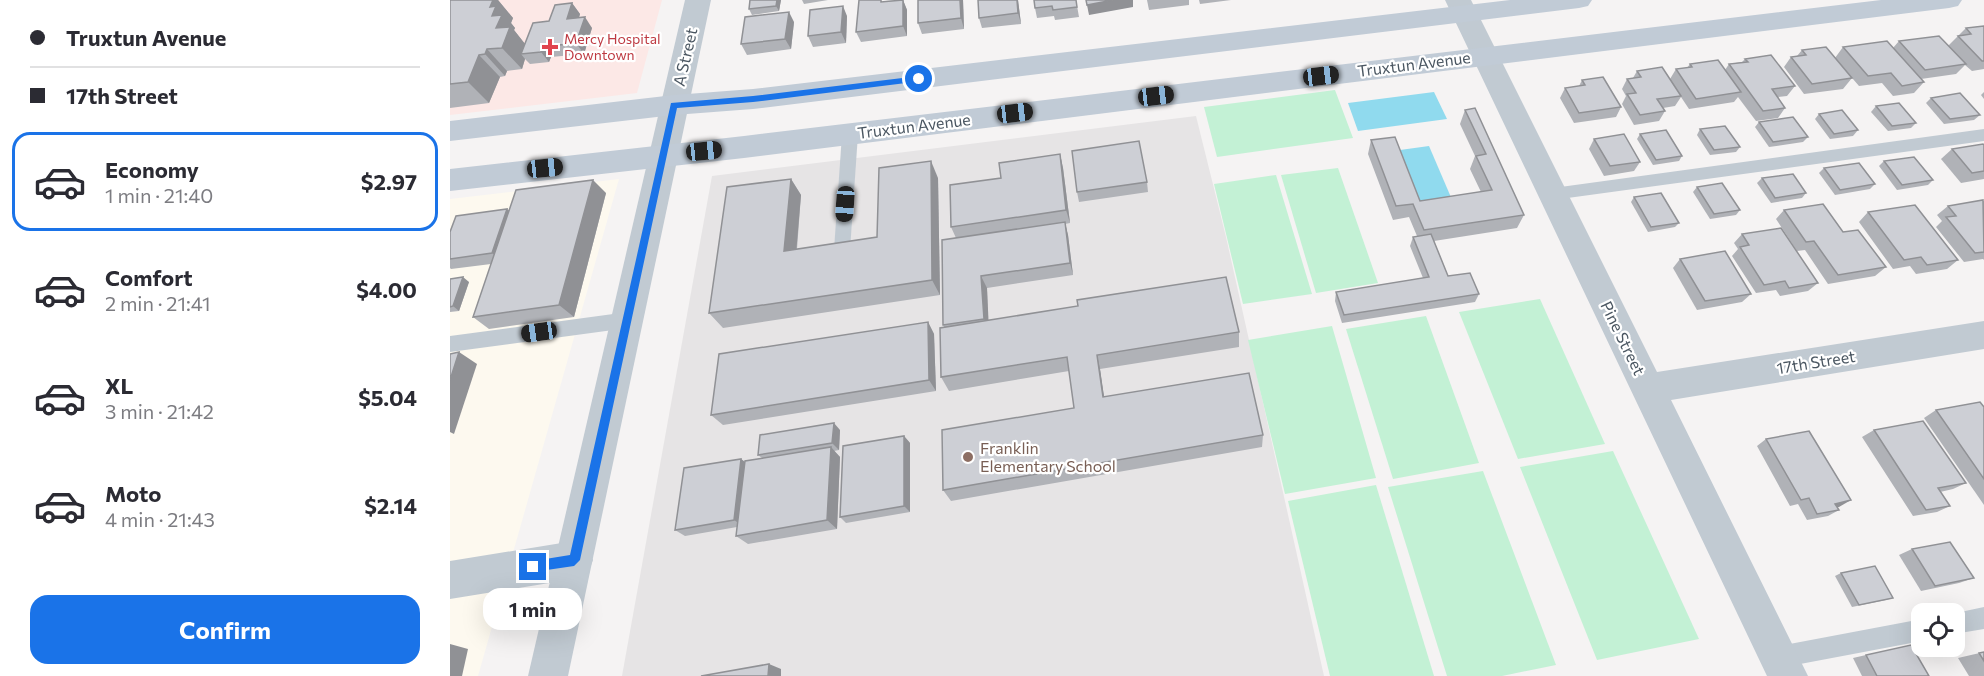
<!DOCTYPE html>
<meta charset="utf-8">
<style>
body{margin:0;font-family:Commissioner,sans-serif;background:#f7f7f7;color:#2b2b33;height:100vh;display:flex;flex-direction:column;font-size:22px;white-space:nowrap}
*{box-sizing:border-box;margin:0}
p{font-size:20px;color:#7c7c81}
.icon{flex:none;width:33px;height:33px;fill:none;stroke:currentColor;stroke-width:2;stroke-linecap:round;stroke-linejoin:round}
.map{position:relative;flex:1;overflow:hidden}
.side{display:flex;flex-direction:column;background:#fff;width:450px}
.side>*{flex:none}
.hud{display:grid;align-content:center;height:132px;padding:0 30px;background:#fff}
.tools{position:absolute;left:1461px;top:603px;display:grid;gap:12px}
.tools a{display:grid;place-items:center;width:54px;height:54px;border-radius:12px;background:#fff;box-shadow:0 6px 24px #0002;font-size:30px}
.end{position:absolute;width:27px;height:27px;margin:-14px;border:8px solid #1a73e8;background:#fff;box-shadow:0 0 0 3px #fff}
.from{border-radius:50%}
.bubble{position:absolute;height:42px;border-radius:18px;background:#fff;box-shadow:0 6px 24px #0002;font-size:20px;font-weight:700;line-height:42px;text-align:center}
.car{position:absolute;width:18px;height:36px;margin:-18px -9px;border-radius:8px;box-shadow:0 0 4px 2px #0007;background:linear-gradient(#222 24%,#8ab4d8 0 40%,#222 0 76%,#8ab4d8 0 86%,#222 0)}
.hud b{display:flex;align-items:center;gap:21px;height:57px;font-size:22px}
.hud b+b{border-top:2px solid #e1e1e2}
.hud i{width:15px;height:15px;background:#2b2b33}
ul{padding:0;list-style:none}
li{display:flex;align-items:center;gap:18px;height:99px;margin:0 12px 9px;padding:0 18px;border:3px solid transparent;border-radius:18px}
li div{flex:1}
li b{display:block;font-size:22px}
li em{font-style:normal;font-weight:700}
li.active{border-color:#1a73e8}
li>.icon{width:54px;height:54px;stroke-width:1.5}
.cta{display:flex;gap:12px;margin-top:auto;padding:12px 30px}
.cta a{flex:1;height:69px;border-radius:18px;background:#1a73e8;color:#fff;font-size:24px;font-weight:700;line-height:69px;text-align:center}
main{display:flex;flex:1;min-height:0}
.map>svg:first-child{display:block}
</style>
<main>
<section class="side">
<div class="hud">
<b><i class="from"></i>Truxtun Avenue</b>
<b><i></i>17th Street</b>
</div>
<ul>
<li class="active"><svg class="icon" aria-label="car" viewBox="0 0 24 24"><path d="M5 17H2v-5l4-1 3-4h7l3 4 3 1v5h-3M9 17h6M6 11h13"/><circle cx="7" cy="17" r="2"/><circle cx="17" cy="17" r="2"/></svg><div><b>Economy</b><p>1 min · 21:40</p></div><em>$2.97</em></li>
<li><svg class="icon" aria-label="car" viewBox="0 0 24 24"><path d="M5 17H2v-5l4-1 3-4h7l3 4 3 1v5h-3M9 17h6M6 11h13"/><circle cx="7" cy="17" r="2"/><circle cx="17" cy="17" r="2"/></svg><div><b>Comfort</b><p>2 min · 21:41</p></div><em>$4.00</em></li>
<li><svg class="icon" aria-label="car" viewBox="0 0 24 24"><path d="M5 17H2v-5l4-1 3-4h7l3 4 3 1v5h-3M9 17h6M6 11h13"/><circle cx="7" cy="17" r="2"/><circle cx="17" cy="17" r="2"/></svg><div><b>XL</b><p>3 min · 21:42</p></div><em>$5.04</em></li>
<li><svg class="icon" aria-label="car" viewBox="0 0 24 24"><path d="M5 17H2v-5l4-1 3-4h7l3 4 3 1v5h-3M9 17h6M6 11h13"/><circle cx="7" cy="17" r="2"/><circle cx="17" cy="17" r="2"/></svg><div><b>Moto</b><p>4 min · 21:43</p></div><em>$2.14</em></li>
</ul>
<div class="cta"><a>Confirm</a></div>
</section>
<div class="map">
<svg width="1534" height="676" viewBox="0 0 1534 676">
<rect width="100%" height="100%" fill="#f5f3f3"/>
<path fill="#fdf9ef" d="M169,179L28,676H0V199Z"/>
<path fill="#e6e4e5" d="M746,116L776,237L874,676H172L262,176Z"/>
<path fill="#fce8e6" d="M0,0H212L187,93L0,115Z"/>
<g fill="#c3f1d5">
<path d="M885,90L903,138L767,157L754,107Z"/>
<path d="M888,168L928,283L866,293L831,175Z"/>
<path d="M826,175L862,294L793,304L764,184Z"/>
<path d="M1090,299L1155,444L1068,459L1009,312Z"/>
<path d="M976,316L1029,463L943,479L896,329Z"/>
<path d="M882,326L926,478L835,494L798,340Z"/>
<path d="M1163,451L1249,639L1147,660L1070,467Z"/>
<path d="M1033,471L1106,665L1052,676H997L938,487Z"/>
<path d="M926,485L984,676H880L838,501Z"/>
</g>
<g fill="#90daee">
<path d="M984,92L997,119L908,131L898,103Z"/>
<path d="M979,146L1003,202L972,207L950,150Z"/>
</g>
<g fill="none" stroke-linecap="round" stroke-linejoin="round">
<g fill="#c1cad2" fill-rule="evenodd">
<path d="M400,128L405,130L408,134L400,250L398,255L392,257L386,255L384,250L392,134L395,130Z"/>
<path d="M1534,129V141L1103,200L1097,198L1095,194L1097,190L1103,188Z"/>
<path d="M178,312L184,315L187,320L184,325L178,328L0,352V336Z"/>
<path d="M1534,607V629L1504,634V614H1501Z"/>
<path d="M1472,619V641L1329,668L1321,665L1318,657L1321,649L1329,646Z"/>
</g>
<g fill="#c1cad2" fill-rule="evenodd">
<path d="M235,0H261L118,676H78Z"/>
<path d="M995,0H1021L1207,372L1534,321V349L1221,400L1358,676H1317Z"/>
</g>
<path fill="#c1cad2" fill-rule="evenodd" d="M124,541L138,547L143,560L138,573L124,579L0,599V561Z"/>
<g fill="#c1cbd6" fill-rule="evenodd">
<path d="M1060,0H1142L1138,6L1129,8L303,109L224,115L0,141V121L224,95L303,89Z"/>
<path d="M1431,0H1512L1508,6L1499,8L294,158L0,191V169L294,136Z"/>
</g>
</g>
<g fill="#b0b2b7">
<path d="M0,0H48L63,18L61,23L65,28L64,30L75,44L99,21L122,3L130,14L129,18L142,28L134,54L101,57L99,62L80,64L75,59L72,69L57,71L55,76L50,77L39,103L0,108Z"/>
<path d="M300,0H331L329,11L302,15L299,9Z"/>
<path d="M352,0H378L354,4Z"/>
<path d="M453,0L457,10V36L411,42L406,32L435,1Z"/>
<path d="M513,0L514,29L472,34L468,23Z"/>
<path d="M568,0L571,24L532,28L529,18Z"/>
<path d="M626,0L629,17L605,20L604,16L587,18L585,8Z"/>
<path d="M697,0H739V5L699,10Z"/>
<path d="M749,0H781L750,4Z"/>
<path d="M397,16L396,43L363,47L358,36Z"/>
<path d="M344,22L341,49L297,55L291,44Z"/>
<path d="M1534,26V69L1522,71L1515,65L1506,74L1471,79L1474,82L1464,93L1443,96L1432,83L1409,86L1385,58L1393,47L1443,48L1449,41L1499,45L1516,28Z"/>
<path d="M1352,50L1402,78L1393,89L1354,94L1334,67L1341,57L1347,56Z"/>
<path d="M1295,59L1345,86L1337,96L1328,97L1335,108L1328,118L1306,121L1288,97L1284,102L1239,109L1231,97L1225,106L1213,108L1215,111L1209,121L1184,125L1172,104L1176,96L1172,89L1177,79L1183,78L1187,71L1220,79L1226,69L1237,68L1240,64L1275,70L1279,64L1292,62Z"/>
<path d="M1132,80L1171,107L1166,117L1124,123L1110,98L1115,88L1129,86Z"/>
<path d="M1534,92V99L1531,95Z"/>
<path d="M1481,98L1530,115L1524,120L1494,124L1476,103Z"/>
<path d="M1426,106L1466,123L1461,128L1438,131L1421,112Z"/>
<path d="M1015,110L1074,215L1067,228L984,241L998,276L1029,294L1025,302L892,323L885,301L886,292L973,278L960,246L963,237L967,236L959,217L943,220L918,154L921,140L970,201L1031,192L1020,169L1025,156L1010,124Z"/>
<path d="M1369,114L1408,130L1403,136L1380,139L1365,119Z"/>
<path d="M1309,122L1358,137L1353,142L1319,147L1305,127Z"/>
<path d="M1250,129L1290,147L1286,152L1260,155L1247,135Z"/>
<path d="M1190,134L1232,156L1229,161L1203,165L1187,139Z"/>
<path d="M1144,139L1190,162L1184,171L1154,176L1139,149Z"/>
<path d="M1534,145V179L1511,183L1491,159L1502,149Z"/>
<path d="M610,154L613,168L620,223L615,224L618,235L623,275L537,288L538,320L789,332V347L650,369L654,397L813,435L812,447L501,501L493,490L624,408L619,371L499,391L491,377L494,327L493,325L506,238L501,227L551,178Z"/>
<path d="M1434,161L1483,180L1478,185L1447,190L1429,166Z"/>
<path d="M1374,168L1425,184L1420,189L1385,195L1369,173Z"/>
<path d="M488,178L490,295L273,328L259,313L341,179L351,195L347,249L427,237Z"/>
<path d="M1312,178L1356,193L1352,198L1321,203L1307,183Z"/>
<path d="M697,182L698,192L629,202L627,192Z"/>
<path d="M1247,187L1290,210L1286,215L1260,219L1243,192Z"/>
<path d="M156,193L124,317L39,329L23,317L41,264L1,269L0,268V232L57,209L59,210Z"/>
<path d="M1184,197L1229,223L1225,227L1198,232L1181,202Z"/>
<path d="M1534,201V260L1533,259L1514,262L1486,227L1492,221L1487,215L1498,206Z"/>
<path d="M1334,210L1393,232L1436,267L1425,276L1378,284L1355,250L1347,251L1326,219Z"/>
<path d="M1418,212L1508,260L1497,269L1466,274L1460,266L1443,269L1409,222Z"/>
<path d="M1292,234L1368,283L1358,291L1330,296L1326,290L1306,293L1282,256L1288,249L1284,243Z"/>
<path d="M1230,259L1301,294L1292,302L1247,310L1223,268Z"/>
<path d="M0,279L19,282L9,311L0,312Z"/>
<path d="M478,322L484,334L486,391L273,425L261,415Z"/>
<path d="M1534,407V505L1474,418L1486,410Z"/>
<path d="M390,430L389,450L384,451L390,457L387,529L298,544L286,536L287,527L235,536L225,530L291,459L295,462L312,458L308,455Z"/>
<path d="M1424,430L1516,483L1503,489L1490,492L1500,506L1487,512L1463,516L1412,437Z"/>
<path d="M454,436L460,443V512L396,523L390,517Z"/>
<path d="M1316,439L1389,507H1387L1389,510L1378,516L1357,520L1348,504L1340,506L1307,446Z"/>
<path d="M1462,549L1524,578L1509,583L1471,591L1449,555Z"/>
<path d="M1391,573L1443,598L1436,600L1402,607L1385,576Z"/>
<path d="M1534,652V676H1519L1508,658Z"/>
<path d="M1416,655L1479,676H1412L1403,658Z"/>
</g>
<g fill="#909195">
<path d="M43,0H48L63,18L61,23L65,28L64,30L79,49L71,54L75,59L72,69L52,48L42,16L40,7Z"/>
<path d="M327,0H331L329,11L326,6Z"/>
<path d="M453,0L457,10V36L453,26Z"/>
<path d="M510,0H513L514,29L511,18Z"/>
<path d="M567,0H568L571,24L568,13Z"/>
<path d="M663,0H683V7L639,15L637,5Z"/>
<path d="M122,3L130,14L125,30L117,19Z"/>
<path d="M393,6L397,16L396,43L391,32Z"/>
<path d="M339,12L344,22L341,49L335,39Z"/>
<path d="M135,17L142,28L134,54L126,43Z"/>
<path d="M92,47L101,57L99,62L91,52Z"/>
<path d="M37,49L57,71L55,76L35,54Z"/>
<path d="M29,55L50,77L39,103L18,82Z"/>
<path d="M610,154L613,168L620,223L616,210Z"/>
<path d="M481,161L488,178L490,295L482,280Z"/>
<path d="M341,179L351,195L345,266L334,251Z"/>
<path d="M143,180L156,193L124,317L109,305Z"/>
<path d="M57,209L68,219L54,262L42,253Z"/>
<path d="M615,222L618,235L623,275L620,263Z"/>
<path d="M531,276L537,288L539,331L534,319Z"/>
<path d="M13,277L19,282L9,311L3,306Z"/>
<path d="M478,322L484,334L486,391L479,380Z"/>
<path d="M9,352L27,364L4,434L0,432V380Z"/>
<path d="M647,355L650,369L656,410L653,397Z"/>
<path d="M384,423L390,430L389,450L382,443Z"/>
<path d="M454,436L460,443V512L454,506Z"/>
<path d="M381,447L390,457L387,529L377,520Z"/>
<path d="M291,459L300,466L293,526L284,520Z"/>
<path d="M1401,500L1389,507L1374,510L1385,504Z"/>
<path d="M0,644L18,649L12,676H0Z"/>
<path d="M319,664L331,669V676H318Z"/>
</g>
<g fill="#cdcfd5" stroke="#909195" stroke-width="1.5">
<path d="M0,0H43L40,7L46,6L42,16L52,15L46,28L60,27L52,48L37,49L35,54L29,55L18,82L0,84Z"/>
<path d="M300,0H327L326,6L299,9Z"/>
<path d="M409,0H431V2L453,0V26L406,32Z"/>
<path d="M468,0H510L511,18L468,23Z"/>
<path d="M528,0H567L568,13L529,18Z"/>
<path d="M584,0H626L627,7L603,10L602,6L585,8Z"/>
<path d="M636,0H663L637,5Z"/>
<path d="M122,3L117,19L135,17L126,43L92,47L91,52L71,54L83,23L99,21L105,5Z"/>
<path d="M393,6L391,32L358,36L360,10Z"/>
<path d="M339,12L335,39L291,44L295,17Z"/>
<path d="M1534,26V61H1532L1508,36L1521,34L1516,28Z"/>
<path d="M1489,36L1516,64L1475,70L1449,41Z"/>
<path d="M1437,41L1474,82L1452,86L1441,73L1418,76L1393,47Z"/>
<path d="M1376,47L1402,78L1362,84L1341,57L1356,55L1352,50Z"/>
<path d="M1321,55L1345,86L1322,89L1335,108L1313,111L1279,64L1298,62L1295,59Z"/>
<path d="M1268,60L1291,92L1246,99L1226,69L1242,67L1240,64Z"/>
<path d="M1212,67L1231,96L1207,99L1215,111L1190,115L1177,94L1186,93L1177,79L1191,77L1187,71Z"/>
<path d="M1153,77L1171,107L1129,113L1115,88L1135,85L1132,80Z"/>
<path d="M1510,93L1530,115L1500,119L1481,98Z"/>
<path d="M1449,103L1466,123L1442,126L1426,106Z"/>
<path d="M1025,108L1074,215L974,230L963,204L946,206L921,140L945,137L970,201L1042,190L1026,156L1036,154L1015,110Z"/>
<path d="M1392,110L1408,130L1384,134L1369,114Z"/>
<path d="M1343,117L1358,137L1323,142L1309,122Z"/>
<path d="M1275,126L1290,147L1264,150L1250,129Z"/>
<path d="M1216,130L1232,156L1206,160L1190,134Z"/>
<path d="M1174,134L1190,162L1160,166L1144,139Z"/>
<path d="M689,141L697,182L627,192L622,151Z"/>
<path d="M1533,144L1534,145V171L1522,173L1502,149Z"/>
<path d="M610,154L616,210L501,227L500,185L551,178L549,163Z"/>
<path d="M1464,157L1483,180L1452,185L1434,161Z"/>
<path d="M481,161L482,280L259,313L277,187L341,179L334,251L427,237L429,168Z"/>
<path d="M1409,163L1425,184L1390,190L1374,168Z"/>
<path d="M1343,174L1356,193L1325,198L1312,178Z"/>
<path d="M143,180L109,305L23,317L66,190Z"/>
<path d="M1272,183L1290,210L1264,214L1247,187Z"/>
<path d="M1211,193L1229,223L1201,227L1184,197Z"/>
<path d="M1533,200L1534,252L1525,253L1496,217L1506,216L1498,206Z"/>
<path d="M1373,204L1393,232L1408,230L1436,267L1388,275L1364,241L1356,242L1334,210Z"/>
<path d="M1465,205L1508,260L1477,265L1471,257L1454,260L1418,212Z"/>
<path d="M57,209L42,253L0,259V232L6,216Z"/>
<path d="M615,222L620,263L531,276L534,319L493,325L492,240Z"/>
<path d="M1331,228L1368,283L1339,288L1335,281L1314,285L1290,247L1299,245L1292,234Z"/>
<path d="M981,234L998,276L1020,273L1029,294L894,315L886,292L979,277L963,237Z"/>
<path d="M1275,251L1301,294L1255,301L1230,259Z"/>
<path d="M13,277L3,306L0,307V279Z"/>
<path d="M776,277L789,332L647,355L653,397L799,373L813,435L493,490L492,430L624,408L617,357L491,377L490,328L628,306L627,300Z"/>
<path d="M478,322L479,380L261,415L269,354Z"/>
<path d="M9,352L0,380V354Z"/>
<path d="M1530,402L1534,407V479L1486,410Z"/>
<path d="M1473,421L1516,483L1488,488L1500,506L1476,510L1424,430Z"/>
<path d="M384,423L382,443L308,455L310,435Z"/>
<path d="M1359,431L1401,500L1385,504L1389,510L1367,514L1359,498L1351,500L1316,439Z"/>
<path d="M454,436V506L390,517L393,446Z"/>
<path d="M381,447L377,520L286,536L295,461Z"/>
<path d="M291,459L284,520L225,530L234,468Z"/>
<path d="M1500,542L1524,578L1485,586L1462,549Z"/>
<path d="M1425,566L1443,598L1409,605L1391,573Z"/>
<path d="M1461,645L1479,676H1427L1416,655Z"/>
<path d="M1534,652V661L1529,653Z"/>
<path d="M319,664L318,676H251Z"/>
</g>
<path fill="#1a73e8" d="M469,76L473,79L472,81L303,102L227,108L130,560L124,566L83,572L79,571L77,567L83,561L120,555L221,103L303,96Z"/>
<path fill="#e0444e" stroke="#fff" stroke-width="2" d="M97 38h6v6h6v6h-6v6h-6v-6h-6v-6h6z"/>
<circle fill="#8d6e63" stroke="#fff" stroke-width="2" cx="518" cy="457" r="6"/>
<g text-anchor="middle" stroke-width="4.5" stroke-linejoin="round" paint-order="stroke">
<g font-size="14" fill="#be3a42" stroke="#fff" text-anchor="start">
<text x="114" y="44">Mercy Hospital<tspan x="114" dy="16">Downtown</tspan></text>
</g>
<g font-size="16" fill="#4a5661" stroke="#fff">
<text transform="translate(235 57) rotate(-77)" y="6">A Street</text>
<text transform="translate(964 64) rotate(-7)" y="6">Truxtun Avenue</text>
<text transform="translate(464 126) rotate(-7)" y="6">Truxtun Avenue</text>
<text transform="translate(1173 338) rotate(64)" y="6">Pine Street</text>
<text transform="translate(1366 362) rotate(-9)" y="6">17th Street</text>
</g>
<g font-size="16" fill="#785e54" stroke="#fff" text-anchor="start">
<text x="530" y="454">Franklin<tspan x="530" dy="18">Elementary School</tspan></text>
</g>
</g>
</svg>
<div class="tools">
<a><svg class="icon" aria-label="locate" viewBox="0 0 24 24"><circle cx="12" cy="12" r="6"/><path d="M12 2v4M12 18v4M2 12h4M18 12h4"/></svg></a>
</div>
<i class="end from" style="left:469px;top:79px"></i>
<i class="end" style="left:83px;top:567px"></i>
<div class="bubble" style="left:33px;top:588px;width:99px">1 min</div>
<i class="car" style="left:871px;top:76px;rotate:83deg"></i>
<i class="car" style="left:706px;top:96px;rotate:83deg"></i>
<i class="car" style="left:565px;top:113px;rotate:83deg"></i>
<i class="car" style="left:254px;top:151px;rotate:84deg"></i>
<i class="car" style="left:95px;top:168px;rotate:84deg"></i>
<i class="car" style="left:395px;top:204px;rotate:184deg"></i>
<i class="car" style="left:89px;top:332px;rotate:262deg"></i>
</div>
</main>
